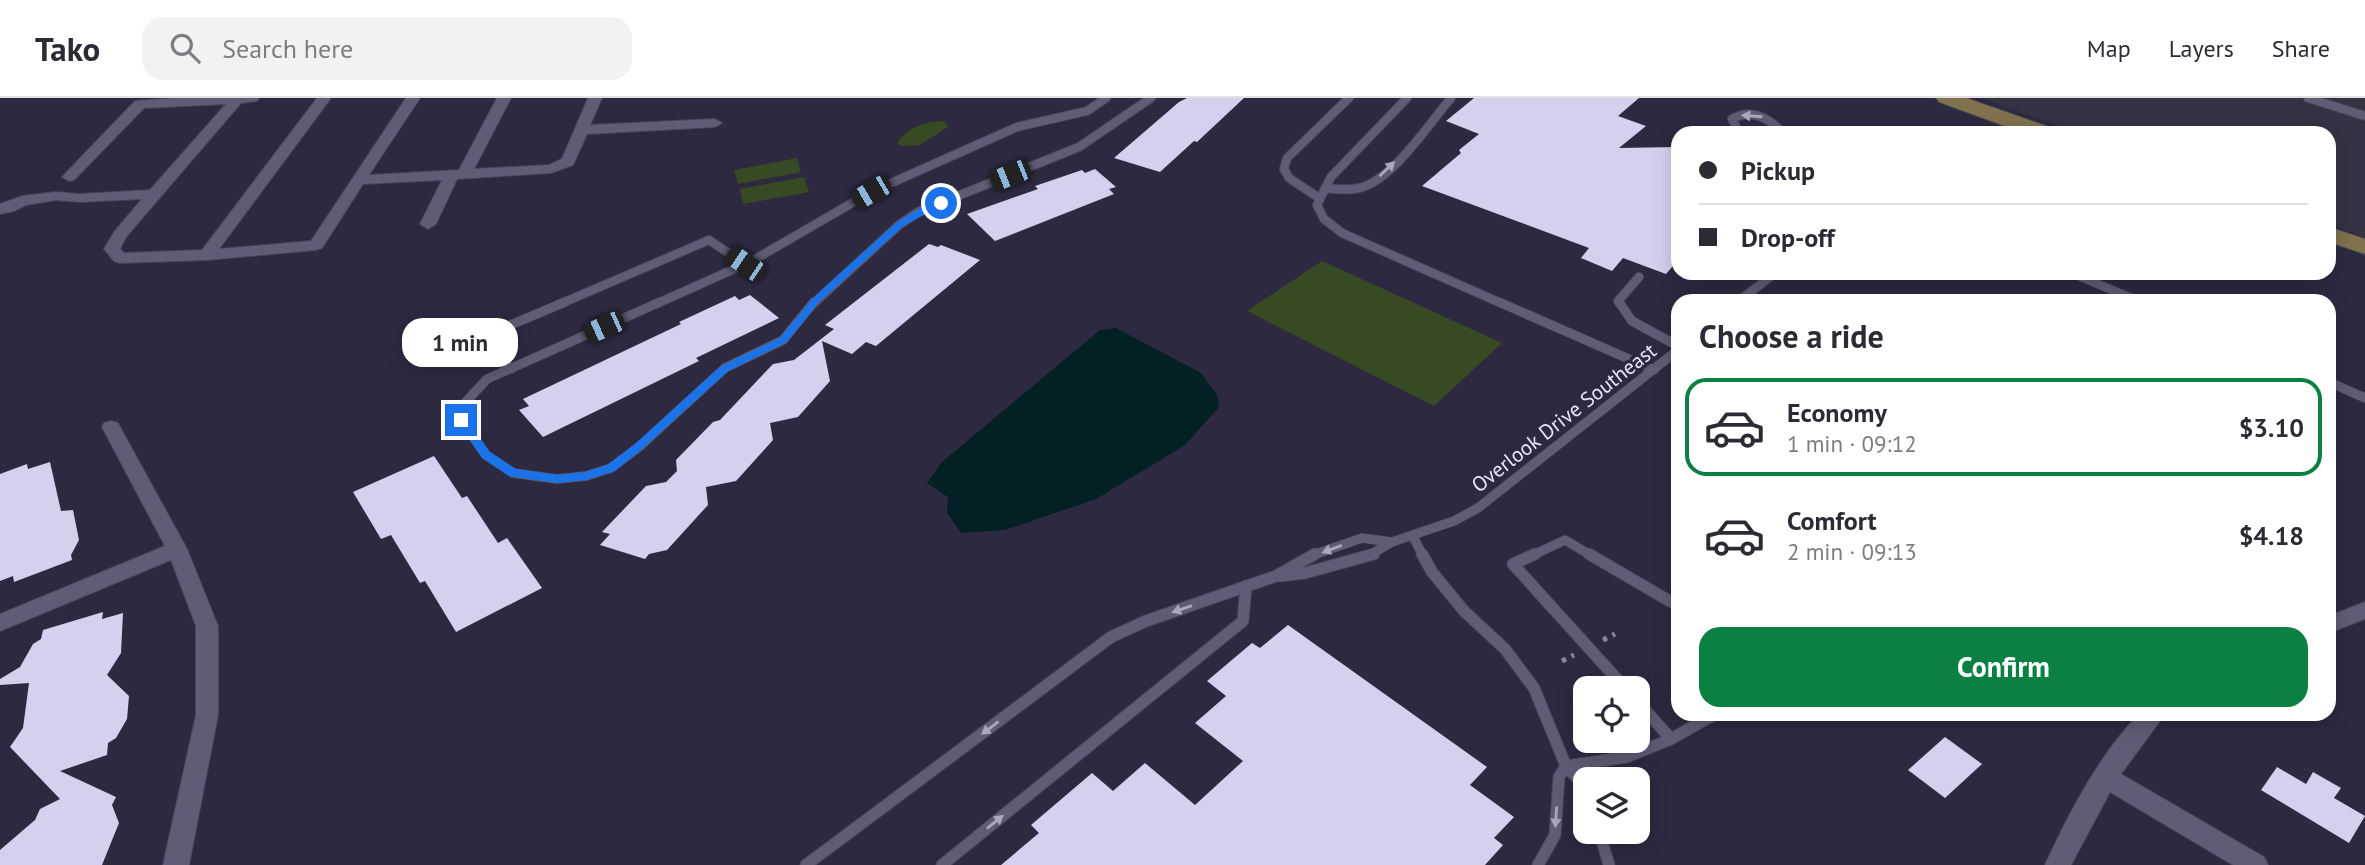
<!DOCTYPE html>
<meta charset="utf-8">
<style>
body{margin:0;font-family:"PT Sans",sans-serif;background:#f2f2f3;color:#2b2b33;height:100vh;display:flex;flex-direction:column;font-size:26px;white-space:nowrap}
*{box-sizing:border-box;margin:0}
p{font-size:23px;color:#7c7c81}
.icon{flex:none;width:38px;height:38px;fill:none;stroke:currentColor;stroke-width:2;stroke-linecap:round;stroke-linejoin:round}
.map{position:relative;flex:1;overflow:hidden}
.sheet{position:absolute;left:1671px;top:196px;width:665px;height:427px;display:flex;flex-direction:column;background:#fff;border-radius:21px;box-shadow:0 4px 18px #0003}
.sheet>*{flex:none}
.guide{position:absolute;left:1671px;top:28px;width:665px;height:154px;border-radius:21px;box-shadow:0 4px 18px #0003;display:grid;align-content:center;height:154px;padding:0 28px;background:#fff}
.buttons{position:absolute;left:1573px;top:578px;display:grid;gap:14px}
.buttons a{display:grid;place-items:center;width:77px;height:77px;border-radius:14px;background:#fff;box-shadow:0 4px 18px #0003;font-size:35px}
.end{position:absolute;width:32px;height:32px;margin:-16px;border:9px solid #1a73e8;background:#fff;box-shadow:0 0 0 4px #fff}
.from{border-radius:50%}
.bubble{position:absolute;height:49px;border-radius:21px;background:#fff;box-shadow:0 4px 18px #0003;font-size:23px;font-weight:700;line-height:49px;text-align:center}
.car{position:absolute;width:21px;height:42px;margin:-21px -10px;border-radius:9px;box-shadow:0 0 5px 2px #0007;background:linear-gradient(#222 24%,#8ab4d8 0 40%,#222 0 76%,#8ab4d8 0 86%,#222 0)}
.guide b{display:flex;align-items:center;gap:24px;height:66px;font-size:26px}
.guide b+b{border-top:2px solid #e1e1e2}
.guide i{width:18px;height:18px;background:#2b2b33}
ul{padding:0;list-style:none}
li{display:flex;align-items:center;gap:21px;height:98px;margin:0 14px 10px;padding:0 14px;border:4px solid transparent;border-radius:21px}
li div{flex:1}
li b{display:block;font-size:26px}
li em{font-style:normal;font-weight:700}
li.selected{border-color:#0b8043}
li>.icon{width:63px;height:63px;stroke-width:1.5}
h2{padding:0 28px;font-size:32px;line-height:84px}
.cta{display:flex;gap:14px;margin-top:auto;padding:14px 28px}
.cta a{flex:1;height:80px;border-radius:21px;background:#0b8043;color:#fff;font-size:28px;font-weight:700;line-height:80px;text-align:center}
header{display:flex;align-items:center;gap:42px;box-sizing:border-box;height:98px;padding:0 35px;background:#fff;border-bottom:2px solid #e1e1e2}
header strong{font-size:33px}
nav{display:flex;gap:38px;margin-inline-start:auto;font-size:24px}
.search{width:490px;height:63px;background:#f2f2f3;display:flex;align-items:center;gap:18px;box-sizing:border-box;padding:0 24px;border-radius:21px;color:#7c7c81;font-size:26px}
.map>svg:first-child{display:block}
</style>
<header>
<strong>Tako</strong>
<div class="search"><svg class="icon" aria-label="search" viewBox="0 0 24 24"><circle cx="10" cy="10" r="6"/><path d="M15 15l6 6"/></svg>Search here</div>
<nav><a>Map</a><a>Layers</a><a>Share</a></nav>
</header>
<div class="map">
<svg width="2365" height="767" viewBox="0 0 2365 767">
<rect width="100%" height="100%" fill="#2d2940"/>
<path fill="#353243" d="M1981,0H2365V139L2329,126V35H2078Z"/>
<g fill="#384a24">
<path d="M944,23L948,29L920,47L901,48L897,45C907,29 926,23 944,23Z"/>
<path d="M797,60L801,74L738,86L734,72Z"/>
<path d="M804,79L809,94L743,106L740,91Z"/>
<path d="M1322,163L1502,245L1434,308L1247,213Z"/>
</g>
<path fill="#032024" d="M1116,230L1201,275L1217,297L1219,309L1185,347L1096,401L1005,432L961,435L947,415L948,399L927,385L942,364L1100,232Z"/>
<g fill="#d4d1ef">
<path d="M1187,0H1244L1197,44L1194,43L1160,74L1114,60L1179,4Z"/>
<path d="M1474,0H1639L1618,18L1646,28L1619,50L1678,49V162L1666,176L1623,160L1612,173L1581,160L1589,150L1422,88L1461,55L1459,52L1479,36L1446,23Z"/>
<path d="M1095,71L1116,89L1109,91L1114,96L995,143L967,116L1038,91L1035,88L1082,72L1085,75Z"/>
<path d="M929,146L938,149L941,147L980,162L876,248L866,244L852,256L822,243L830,283L798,319L770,325L773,342L736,383L706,389L708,407L667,452L649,456L645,461L600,447L610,436L602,434L646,388L666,384L677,373L676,362L713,324L720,322L773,266L794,262L834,231L825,227Z"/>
<path d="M750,197L779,220L696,260L699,263L543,339L519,312L529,308L523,301L681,226L679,224L735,198L739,202Z"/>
<path d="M434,358L462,400L467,398L498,445L507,440L542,490L456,534L425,483L420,485L391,437L381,441L353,394Z"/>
<path d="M50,364L61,413L73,412L79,442L71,457L72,462L14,484L13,478L0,483V376L27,366L28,371Z"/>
<path d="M103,514L102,521L123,515L121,555L107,577L129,598L127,621L116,640L108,645L107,657L60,673L116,699L112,707L119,725L102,767H0V752L35,722L40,711L60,701L10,649L23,630L29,585L0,587V581L20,569L33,546L41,541L43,532Z"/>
<path d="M1288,527L1487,669L1470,687L1514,719L1494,740L1503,747L1485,767H1001L1039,735L1031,727L1092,675L1113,693L1145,665L1195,707L1243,663L1195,625L1226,598L1207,583L1252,545L1260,550Z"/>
<path d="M1945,639L1982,666L1945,700L1908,672Z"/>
<path d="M2277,669L2306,686L2313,674L2341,690L2334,700L2365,718L2349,745L2261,692Z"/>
</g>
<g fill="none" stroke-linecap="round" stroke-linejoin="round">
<g stroke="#484558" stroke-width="10">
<g id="service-far2">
<path d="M1407,0L1331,79L1317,107L1324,121L1342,135L1503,206"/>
<path d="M2308,0L2365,18"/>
<path d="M1739,35L1732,21C1752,10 1769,20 1783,35"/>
<path d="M1325,90C1337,91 1351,93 1363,89C1395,78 1429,26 1451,0"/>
<path d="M1319,100L1289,80L1284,71L1287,60L1349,0"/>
<path d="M2072,175L2138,203"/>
<path d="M1739,203L1775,175"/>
<path d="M560,206L709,142L745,166"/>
<path d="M656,206L752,163L871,94L1017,29L1087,13L1106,0"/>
<path d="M813,206L899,127L918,114L1079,49L1151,0"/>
<path d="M1620,206L1618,203L1639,179"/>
</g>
</g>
<g stroke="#484558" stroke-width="10">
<g id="service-far1">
<path d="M660,204L487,281L463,307L461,322L486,357L513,375L557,381L586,378L611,370L639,349L725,270L783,242L814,204"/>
<path d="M1499,204L1654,272"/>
<path d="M1619,204L1632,223L1678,248"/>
<path d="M511,271L489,244L499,232L565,204"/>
<path d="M2329,284L2365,300"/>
<path d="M1413,438L1423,458"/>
<path d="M1310,458L1362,440L1392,444"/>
<path d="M1368,458L1392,444L1454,423L1478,410L1678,252"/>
<path d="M1531,458L1565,442L1592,458"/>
</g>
</g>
<g stroke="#484558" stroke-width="13">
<g id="service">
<path d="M1422,456L1432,474L1464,513L1505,551L1534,590L1566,668L1627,659L1671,641L1715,616"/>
<path d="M1535,456L1513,466L1625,590"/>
<path d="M1589,456L1678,508"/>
<path d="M1280,478L1305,475L1374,456"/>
<path d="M1638,604L1671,641"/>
<path d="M1599,733L1609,767"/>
<path d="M806,767L1111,539L1146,523L1276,478L1315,456"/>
<path d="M942,767L1243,523L1246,488"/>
<path d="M1538,767L1555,737L1559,679L1566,668L1578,681L1586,702"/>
</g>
</g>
<g stroke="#484558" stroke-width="2">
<g id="minor">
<path d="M178,0H259L257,3L241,5L126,139L120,151L124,155L202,152L317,0H331L219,151L311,143L406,0H420L369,77L459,72L497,0H511L474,71L549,67L562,61L588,0H602L590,27L715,21L722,25L715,29L587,36L573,67L551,75L457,81L436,126L428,131L420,126L442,82L363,86L322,150L316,152L207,162L120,165L114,163L104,151L114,134L142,101L79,104L56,102L26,107L14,113L0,116V106L22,98L56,94L79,96L150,92L226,6L144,10L74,82L69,83L62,79L135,3Z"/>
<path d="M111,323L118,325L120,329L187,451L218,528V617L189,767H163L196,617V528L171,462L0,533V516L165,448L102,329L104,325Z"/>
<path d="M2365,504V521L2329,535V518Z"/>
<path d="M2139,616H2165L2121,676L2264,759L2268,767H2233L2110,694L2071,767H2045C2069,715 2099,657 2139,616Z"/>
</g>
</g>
<g stroke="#484558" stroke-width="2">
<g id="primary">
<path d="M1936,0H1966L2052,30L2055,35H2024L1939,4Z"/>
<path d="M2329,129L2365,141V156L2329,144Z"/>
</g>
</g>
<g stroke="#898699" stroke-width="5" stroke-dasharray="4.5 6" stroke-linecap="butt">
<path d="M1603,542L1615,536"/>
<path d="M1562,563L1574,557"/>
</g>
<use href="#service-far2" stroke="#5f5c75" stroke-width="8"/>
<use href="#service-far1" stroke="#5f5c75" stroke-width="9"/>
<use href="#service" stroke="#5f5c75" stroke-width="11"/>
<use href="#minor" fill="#5f5c75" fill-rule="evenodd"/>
<use href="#primary" fill="#80724c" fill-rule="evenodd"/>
</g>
<defs><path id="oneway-solid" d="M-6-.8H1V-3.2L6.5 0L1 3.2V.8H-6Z" transform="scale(1.75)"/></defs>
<g fill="#aaa8bc">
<use href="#oneway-solid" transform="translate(1752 18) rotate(-176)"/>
<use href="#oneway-solid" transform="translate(1387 71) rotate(-44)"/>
<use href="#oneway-solid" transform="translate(1332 451) rotate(160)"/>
<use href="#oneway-solid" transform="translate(1182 511) rotate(161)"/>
<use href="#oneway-solid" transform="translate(990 630) rotate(143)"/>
<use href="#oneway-solid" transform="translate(1556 719) rotate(94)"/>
<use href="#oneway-solid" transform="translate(995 724) rotate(-39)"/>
</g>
<path fill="#1a73e8" d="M938,103L945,105L902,129L819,204L787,244L728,273L642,351L615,373L586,382L557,385L509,378L482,360L456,322L465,319L490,354L516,371L557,377L585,374L607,367L635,346L721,268L780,240L813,200L896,125L915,113Z"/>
<g text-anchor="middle" stroke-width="7" stroke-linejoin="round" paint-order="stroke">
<g font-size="21" fill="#e8e6f6" stroke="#2d2940">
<text transform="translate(1564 320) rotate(-38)" y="7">Overlook Drive Southeast</text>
</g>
</g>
</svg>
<div class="buttons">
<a><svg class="icon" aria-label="locate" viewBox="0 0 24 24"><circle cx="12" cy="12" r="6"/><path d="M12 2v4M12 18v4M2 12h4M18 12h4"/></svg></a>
<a><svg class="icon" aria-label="layers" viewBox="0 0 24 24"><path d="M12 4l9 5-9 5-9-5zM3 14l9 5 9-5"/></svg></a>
</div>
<i class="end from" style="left:941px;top:105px"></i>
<i class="end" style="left:461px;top:322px"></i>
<div class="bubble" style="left:402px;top:220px;width:116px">1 min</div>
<i class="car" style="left:1010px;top:77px;rotate:248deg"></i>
<i class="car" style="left:871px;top:94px;rotate:240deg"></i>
<i class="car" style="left:745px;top:166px;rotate:304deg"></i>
<i class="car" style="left:604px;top:229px;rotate:246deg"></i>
<div class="guide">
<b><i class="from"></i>Pickup</b>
<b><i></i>Drop-off</b>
</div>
<section class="sheet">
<h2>Choose a ride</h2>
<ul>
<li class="selected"><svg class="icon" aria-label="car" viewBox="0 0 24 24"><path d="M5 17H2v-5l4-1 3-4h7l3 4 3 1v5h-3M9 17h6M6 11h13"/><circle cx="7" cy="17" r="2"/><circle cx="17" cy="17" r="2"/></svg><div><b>Economy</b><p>1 min · 09:12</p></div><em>$3.10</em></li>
<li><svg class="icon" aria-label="car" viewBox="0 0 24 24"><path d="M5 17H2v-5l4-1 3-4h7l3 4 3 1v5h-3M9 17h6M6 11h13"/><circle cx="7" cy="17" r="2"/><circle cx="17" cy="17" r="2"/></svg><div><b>Comfort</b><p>2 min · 09:13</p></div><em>$4.18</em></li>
</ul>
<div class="cta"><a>Confirm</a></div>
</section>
</div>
